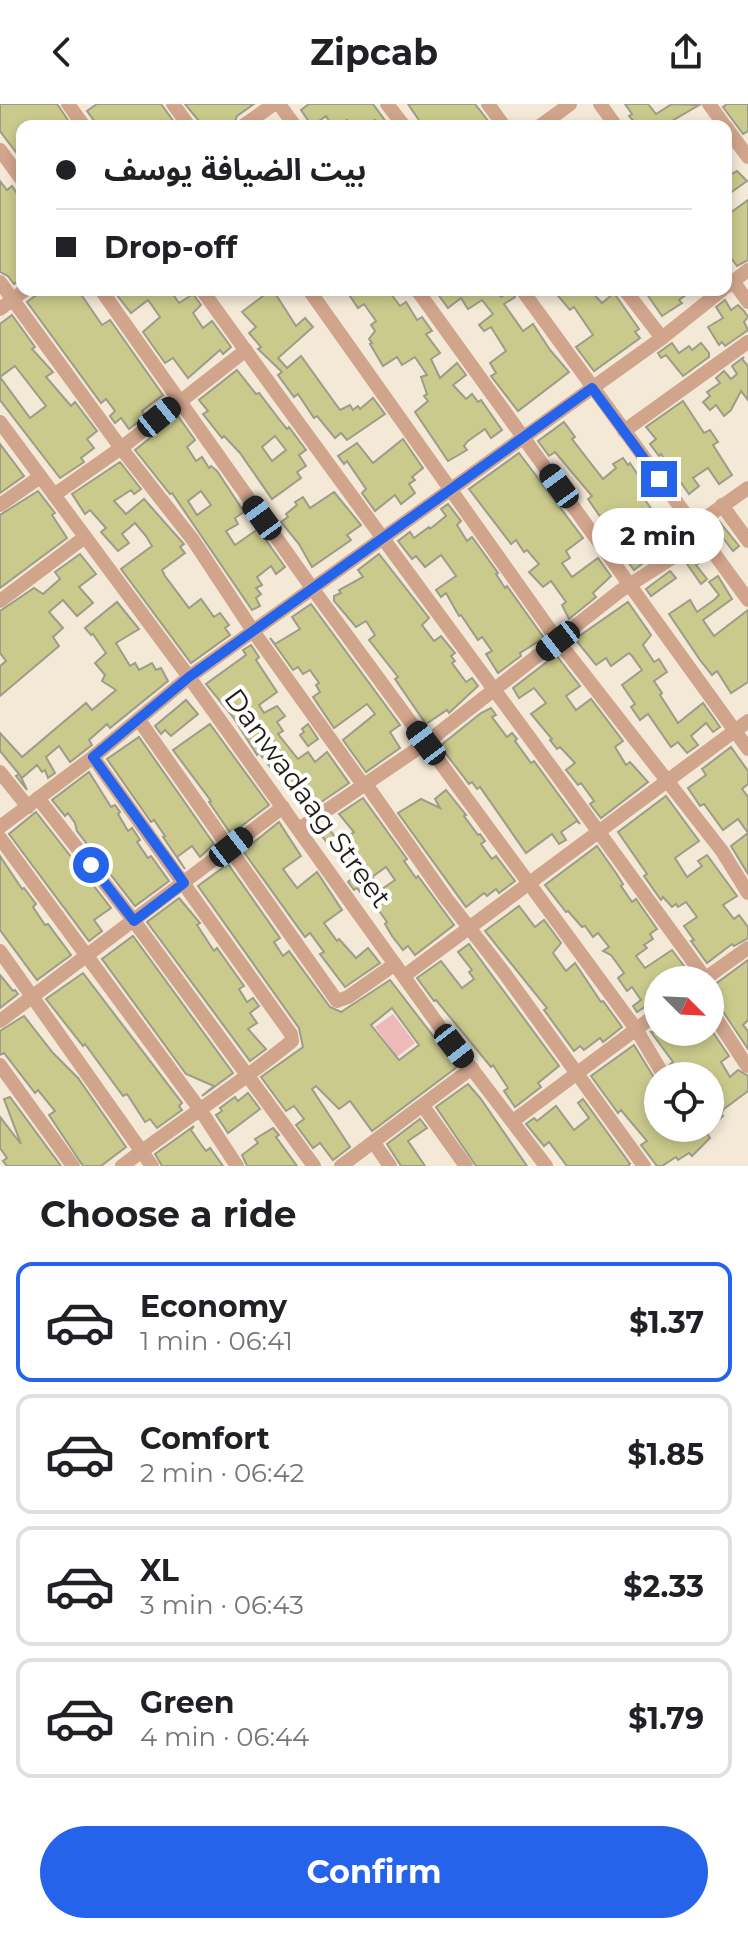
<!DOCTYPE html>
<meta charset="utf-8">
<style>
body{margin:0;font-family:Montserrat,"Noto Sans Arabic",sans-serif;background:#f6f6f6;color:#202124;height:100vh;display:flex;flex-direction:column;font-size:30px;white-space:nowrap}
*{box-sizing:border-box;margin:0}
p{font-size:26px;color:#757577}
.icon{flex:none;width:44px;height:44px;fill:none;stroke:currentColor;stroke-width:2;stroke-linecap:round;stroke-linejoin:round}
.map{position:relative;height:1062px;overflow:hidden}
.side{display:flex;flex-direction:column;background:#fff;flex:1}
.side>*{flex:none}
.hud{position:absolute;left:16px;top:16px;width:716px;height:176px;border-radius:16px;box-shadow:0 4px 12px #0003;display:grid;align-content:center;height:176px;padding:0 40px;background:#fff}
.needle{width:52px;rotate:114deg}
.buttons{position:absolute;left:644px;top:862px;display:grid;gap:16px}
.buttons a{display:grid;place-items:center;width:80px;height:80px;border-radius:50%;background:#fff;box-shadow:0 4px 12px #0003;font-size:40px}
.end{position:absolute;width:36px;height:36px;margin:-18px;border:10px solid #2563eb;background:#fff;box-shadow:0 0 0 4px #fff}
.from{border-radius:50%}
.bubble{position:absolute;height:56px;border-radius:28px;background:#fff;box-shadow:0 4px 12px #0003;font-size:26px;font-weight:700;line-height:56px;text-align:center}
.car{position:absolute;width:24px;height:48px;margin:-24px -12px;border-radius:10px;box-shadow:0 0 6px 2px #0007;background:linear-gradient(#222 24%,#8ab4d8 0 40%,#222 0 76%,#8ab4d8 0 86%,#222 0)}
.hud b{display:flex;align-items:center;gap:28px;height:76px;font-size:30px}
.hud b+b{border-top:2px solid #e0e0e0}
.hud i{width:20px;height:20px;background:#202124}
ul{padding:0;list-style:none}
li{display:flex;align-items:center;gap:24px;height:120px;margin:0 16px 12px;padding:0 24px;border:4px solid #e0e0e0;border-radius:16px}
li div{flex:1}
li b{display:block;font-size:30px}
li em{font-style:normal;font-weight:700}
li.selected{border-color:#2563eb}
li>.icon{width:72px;height:72px;stroke-width:1.5}
h2{padding:0 40px;font-size:36px;line-height:96px}
.button{display:flex;gap:16px;margin-top:auto;padding:16px 40px}
.button a{flex:1;height:92px;border-radius:48px;background:#2563eb;color:#fff;font-size:32px;font-weight:700;line-height:92px;text-align:center}
header{display:flex;justify-content:space-between;align-items:center;height:104px;padding:0 40px;background:#fff;font-size:36px;font-weight:700}
.map>svg:first-child{display:block}
</style>
<header><svg class="icon" aria-label="back" viewBox="0 0 24 24"><path d="M15 5l-7 7 7 7"/></svg>Zipcab<svg class="icon" aria-label="share" viewBox="0 0 24 24"><path d="M12 15V3M7 8l5-5 5 5M5 13v7h14v-7"/></svg></header>
<div class="map">
<svg width="748" height="1062" viewBox="0 0 748 1062">
<rect width="100%" height="100%" fill="#f4e8d6"/>
<path fill="#eebab9" d="M393,910L415,939L397,953L375,923Z"/>
<g fill="#caca8d" stroke="#9c9c89" stroke-width="2" fill-rule="evenodd">
<path d="M0,0H57L72,22H22V56L0,27Z"/>
<path d="M97,0H161L177,22H98L87,7Z"/>
<path d="M185,0H254L237,12L233,22H203Z"/>
<path d="M309,0H373L389,22H379L375,16L366,22H351L347,16L338,22H332L326,12L312,22L301,6Z"/>
<path d="M408,0H475L492,22H423Z"/>
<path d="M625,0H648L656,10L672,0L699,1L663,22H638L629,12L632,10Z"/>
<path d="M727,0H748V27L743,30L723,3Z"/>
<path d="M737,67L747,77L726,92V73Z"/>
<path d="M0,77L7,86L12,82L22,97V104L17,107L22,114V174L14,180L8,172L0,168Z"/>
<path d="M748,96V156L737,162L726,147V112Z"/>
<path d="M43,186H78L102,221L110,216L163,291L142,307L146,312L129,325L121,314L115,319L110,312L115,307L106,295L101,299L27,198Z"/>
<path d="M113,186H170L179,199L193,190L201,201L193,209L203,224L212,217L231,243L223,250L220,246L188,274L173,254L165,259L143,228L160,213L148,196L131,209Z"/>
<path d="M267,186H273L296,222L305,214L313,223L278,254L287,264L301,252L340,306L350,301L353,306L358,302L360,305L373,294L385,310L347,336L341,329L335,334L317,312L314,314L298,290L294,293L278,271L282,268L258,245L261,243L249,229L256,223L242,208L263,192L261,190Z"/>
<path d="M346,186H388L400,202L406,198L417,216L422,213L432,227L426,230L440,249L431,255L440,274L457,259L466,271L453,281L466,295L472,290L478,298L481,296L502,326L491,334L485,325L468,337L464,342L467,346L448,357L415,308L428,297L424,292L427,290L421,273L427,271L415,253L402,261L397,253L383,262L370,240L372,239L369,235L375,227L371,221L376,217L364,200L358,204Z"/>
<path d="M435,186H496L501,193L512,186L515,193L504,200L523,227L533,220L550,246L569,268L518,307L491,272L496,269L490,259L506,247L491,223L484,227L479,221L493,210L482,196L468,205L461,194L448,204Z"/>
<path d="M553,186H590L602,199L614,189L639,225L635,228L640,234L594,267L576,243L593,231L574,203L570,206Z"/>
<path d="M644,186H693L679,196L682,199L662,212Z"/>
<path d="M725,196L731,206L738,201L744,207L748,213L744,218L748,226L725,242L722,238L719,241L708,223L723,214L716,203Z"/>
<path d="M12,211L35,243L32,245L53,268L46,273L71,302L75,298L97,327L87,335L94,344L81,354L84,358L60,374L0,296V220ZM15,262L46,302L30,314L0,273Z"/>
<path d="M672,239L679,249L689,242L692,246L701,239L709,249V253L683,272L666,251L661,254L658,249Z"/>
<path d="M744,253L742,255L748,262V296L741,287L731,306L724,312L716,301L710,306L703,298L710,292L707,288L720,279L716,274L724,267L731,275L737,270L732,262Z"/>
<path d="M237,266L256,290L259,289L282,319L287,325L289,323L306,346L299,351L306,362L297,368L301,374L272,395L240,349L224,332L222,334L203,310L208,307L199,296ZM275,332L286,346L272,357L262,343Z"/>
<path d="M683,297L704,329L710,326L718,338L713,341L732,371L719,380L708,364L693,374L699,382L689,390L661,350L659,352L650,340L656,335L646,323Z"/>
<path d="M178,312L195,336L187,343L196,357L202,353L209,364L211,362L217,367L244,408L235,414L238,420L226,427L235,441L258,425L285,463L276,470L271,462L257,473L262,481L256,484L261,490L256,494L260,502L252,506L172,389L170,390L135,346ZM201,387L211,401L197,411L188,397Z"/>
<path d="M564,318L575,333L572,335L603,375L616,364L613,360L623,354L628,361L630,359L652,392L645,396L656,411L659,409L668,420L673,415L684,428L634,466L618,444L635,431L622,416L618,420L615,416L605,424L598,417L601,414L588,395L592,392L555,348L549,352L538,337Z"/>
<path d="M403,335L423,364L412,373L415,376L409,380L415,389L401,400L395,391L375,407L362,389L366,385L347,357L344,360L338,352L357,339L373,359Z"/>
<path d="M0,340L24,372L0,389Z"/>
<path d="M519,349L583,434L566,447L570,454L562,459L572,473L598,454L611,472L593,489L596,493L569,515L562,501L566,498L551,477L543,483L529,468L539,460L527,446L524,448L516,436L511,440L469,385Z"/>
<path d="M120,358L141,385L134,390L131,386L114,397L126,410L144,395L184,440L180,443L185,449L162,466L165,472L189,504L201,495L214,513L220,509L229,521L225,524L230,531L191,559L121,465L152,442L146,432L135,419L122,430L129,439L118,447L101,428L106,424L90,406L85,410L72,390Z"/>
<path d="M38,387L55,409L52,411L67,434L0,484V411Z"/>
<path d="M334,388L361,421L347,431L351,436L312,463L299,440L281,418L288,413L286,410L297,401L295,398L303,393L310,404Z"/>
<path d="M448,400L461,417L457,421L467,437L472,433L498,469L496,470L505,484L507,482L544,534L520,549L521,552L498,569L486,550L492,547L482,533L478,536L461,511L459,512L446,489L441,493L436,486L456,472L449,462L441,451L425,463L416,452L412,455L398,437L410,428L414,434L429,423L430,425L446,412L441,405Z"/>
<path d="M719,417L739,442L733,447L713,421Z"/>
<path d="M700,448L705,455L696,461L707,475L701,480L685,457Z"/>
<path d="M80,450L96,470L79,483L93,499L77,512L63,496L49,508L63,524L53,533L59,542L0,592V562L6,557L0,549V507L34,484L43,490L60,475L55,468Z"/>
<path d="M379,450L429,514L422,521L434,537L441,532L455,549L451,552L455,557L452,559L466,578L472,574L478,582L449,609L447,606L426,620L395,575L398,573L369,536L375,531L366,517L356,523L334,497V492L341,489L339,486L363,473L358,466Z"/>
<path d="M670,467L676,474L651,492L646,485Z"/>
<path d="M718,472L732,495L703,516L714,532L748,506V578L731,589L717,567L712,571L700,556L669,510L690,496L697,508L714,496L719,491L709,478Z"/>
<path d="M117,498L139,525L116,539L130,562L135,559L139,566L152,559L156,566L161,564L168,577L110,624L107,620L89,636L92,641L70,658L59,642L46,653L55,669L48,674L45,666L42,668L37,661L22,674L20,671L27,686L16,672L19,670L0,647V629L22,653L86,599L92,606L116,586L102,577L105,571L95,559L106,549L93,530L91,531L85,524Z"/>
<path d="M628,498L651,531L643,541L654,558L659,555L667,568L654,577L662,589L660,591L678,619L703,599L720,623L713,628L706,619L691,632L698,641L687,649L678,638L671,643L648,610L640,616L631,603L635,600L622,581L642,566L632,552L629,549L611,562L606,554L596,561L575,535Z"/>
<path d="M311,500L400,621L390,628L400,644L366,668L343,636L375,610L367,600L334,624L313,593L320,588L316,581L319,579L310,566L303,570L298,563L293,566L270,534L275,540L300,525L292,513Z"/>
<path d="M251,541L259,553L256,556L277,588L259,601L264,609L277,602L285,612L277,618L283,627L278,630L298,655L308,648L315,658L327,648L349,679L308,707L291,688L295,684L277,660L271,664L259,649L257,651L233,613L206,580L246,551L243,546Z"/>
<path d="M556,551L580,582L566,592L576,606L591,595L623,637L615,643L626,661L630,658L648,678L601,714L590,700L594,697L581,679L578,681L566,666L575,659L560,643L557,645L550,636L552,635L531,610L546,599L534,584L519,594L513,584Z"/>
<path d="M186,596L198,610L171,632L165,626L161,630L155,622Z"/>
<path d="M491,604L496,611L492,613L507,633L512,629L517,635L515,637L531,659L534,657L580,720L577,717L561,728L566,736L559,740L552,730L526,749L480,683L477,685L472,678L469,680L440,642L481,609Z"/>
<path d="M210,620L269,701L231,730L209,698L211,697L173,646Z"/>
<path d="M308,620L318,635L308,642L300,631L304,628L302,625Z"/>
<path d="M139,633L214,740L200,753L192,742L177,753L185,765L163,733L165,732L154,716L151,718L107,655Z"/>
<path d="M731,643L748,667V680L742,685L748,693V770L731,742L748,729L738,715L723,726L704,700L700,702L688,684L706,671L702,665Z"/>
<path d="M89,668L111,703L115,701L120,708L118,710L128,727L132,724L140,736L137,738L148,754L151,752L169,777L135,802L77,727L75,719L68,709L65,712L52,696Z"/>
<path d="M446,686L466,711L464,712L478,731L480,730L485,737L481,740L492,755L496,752L515,777L499,789L496,785L487,792L484,789L466,803L398,709L421,695L440,704L435,695Z"/>
<path d="M666,692L699,737L675,754L687,773L702,762L698,757L707,751L737,792L723,801L734,815L739,811L748,823V834L734,842L732,840L707,859L691,837L694,836L684,822L697,813L686,798L678,803L676,800L672,803L663,793L661,796L644,772L647,770L618,728Z"/>
<path d="M363,694L407,755L404,757L416,774L418,772L454,821L415,851L408,842L403,846L392,832L385,820L387,818L364,786L360,788L357,784L354,786L348,778L354,773L353,769L320,730L328,724L340,739L354,728L339,710ZM386,763L395,776L382,785L372,773Z"/>
<path d="M36,708L111,804L94,816L102,827L89,837L9,730Z"/>
<path d="M279,718L301,752L283,765L297,784L317,768L342,806L324,819L337,837L339,835L356,854L368,844L380,859L345,883L320,850L324,848L310,829L305,833L243,747Z"/>
<path d="M597,742L616,769L623,780L621,782L632,798L636,795L657,825L650,830L653,835L644,841L647,844L636,852L645,864L672,846L690,870L682,876H658V894L637,908L633,902L641,896L632,883L627,887L618,874L624,869L611,851L603,847L609,843L598,829L593,833L585,822L582,823L568,807L566,808L545,781Z"/>
<path d="M0,752L22,785L24,784L36,800L33,803L45,821L48,820L71,851L37,876L0,826Z"/>
<path d="M228,760L280,834L274,838L283,852L289,847L330,903L341,908L390,876L457,963L372,1027L350,997L339,1005L316,982L312,985L350,1043L333,1056L320,1039L313,1044L296,1021L304,1015L294,1002L286,1007L261,973L303,943L299,924L198,782ZM392,904L419,941L399,956L371,921Z"/>
<path d="M179,794L200,819L197,821L214,847L217,844L244,882L239,885L247,898L253,894L259,902L250,909L257,919L248,925L266,945L250,957L147,818Z"/>
<path d="M519,802L535,823L544,816L561,839L553,849L566,867L575,859L601,898L603,897L622,923L603,938L600,934L584,946L580,942L574,947L544,906L547,904L485,827Z"/>
<path d="M133,832L233,969L202,992L214,982L186,970L102,855Z"/>
<path d="M469,840L559,962L538,979L541,983L515,1003L504,987L508,984L493,961L491,963L436,896L434,897L417,874L441,857L462,884L474,875L469,868L472,866L458,848Z"/>
<path d="M748,856V916L743,921L748,927V945L718,900L710,895V884Z"/>
<path d="M83,869L182,999L179,1002L182,1006L157,1024L150,1015L145,1018L127,990L123,992L85,940L83,942L46,895Z"/>
<path d="M0,871L13,887L15,886L18,890L0,904Z"/>
<path d="M24,912L53,949L78,974L126,1043L101,1062H83L49,1011L55,1007L38,986L35,989L4,949L0,951V927Z"/>
<path d="M712,927L729,952L721,958L730,973L738,966L748,972V987L724,1005L721,1010L723,1012L710,1023V972H698L690,962L674,971L669,961L673,958L651,928Z"/>
<path d="M634,941L658,980V989L652,993L658,1002V1024H703L710,1034L692,1052L689,1049L678,1056L676,1053L662,1062H657L641,1041L647,1037L621,1006L618,1009L591,972Z"/>
<path d="M468,980L481,995L527,1062H476L436,1003Z"/>
<path d="M248,989L260,1005L228,1029L216,1011L222,1007L220,1004L235,993L238,997Z"/>
<path d="M10,993L61,1062H7L3,1057L7,1054L0,1044V1013L21,1040L4,995Z"/>
<path d="M583,995L630,1060L628,1062H567L549,1038L544,1042L526,1020L534,1014L537,1017L556,1002L574,1026L589,1014L578,999Z"/>
<path d="M420,1015L427,1024L408,1037L425,1062H401L387,1040Z"/>
<path d="M194,1022L191,1026L200,1039L206,1047L210,1044L223,1062H162L155,1050Z"/>
<path d="M273,1024L279,1031L276,1033L297,1062H247L242,1051L258,1039L255,1035Z"/>
</g>
<g fill="none" stroke-linecap="round" stroke-linejoin="round">
<g stroke="#d1a48c" stroke-width="14">
<path d="M68,0L84,22"/>
<path d="M173,0L189,22"/>
<path d="M279,0L295,22"/>
<path d="M387,0L404,22"/>
<path d="M488,0L504,22"/>
<path d="M600,0L616,22"/>
<path d="M709,0L725,22"/>
<path d="M243,22L274,0"/>
<path d="M540,22L570,0"/>
<path d="M726,23L748,53"/>
<path d="M0,46L22,76"/>
<path d="M733,177L748,198"/>
<path d="M0,178L121,344L193,436L253,527L364,682"/>
<path d="M726,183L748,166"/>
<path d="M101,186L312,484L636,925L664,972"/>
<path d="M202,186C368,417 539,644 705,874"/>
<path d="M309,186L558,537L722,747L748,789"/>
<path d="M417,186L748,645"/>
<path d="M522,186L748,496"/>
<path d="M625,186L662,234"/>
<path d="M0,205L25,186"/>
<path d="M0,318L189,573L437,919L546,1062"/>
<path d="M624,327L748,238"/>
<path d="M54,391L121,344L246,246"/>
<path d="M0,401L40,373"/>
<path d="M722,401L748,437"/>
<path d="M694,422L748,384"/>
<path d="M0,497L85,433"/>
<path d="M139,616L337,897L348,893L395,860"/>
<path d="M93,653L291,930L292,937C237,982 178,1019 122,1062"/>
<path d="M0,668L28,703"/>
<path d="M366,680L446,794L502,866L644,1062"/>
<path d="M38,694L134,817L314,1062"/>
<path d="M0,723L93,653L189,573L662,234L722,186"/>
<path d="M299,725L426,639L620,487L703,434"/>
<path d="M0,734L201,1007L237,1062"/>
<path d="M0,847L152,1062"/>
<path d="M404,872L748,617"/>
<path d="M703,876L748,844"/>
<path d="M710,905L747,962"/>
<path d="M0,917L283,703"/>
<path d="M0,961L73,1062"/>
<path d="M423,1002L466,1062"/>
<path d="M513,1017L658,909"/>
<path d="M374,1039L390,1062"/>
<path d="M341,1062L472,964"/>
</g>
</g>
<g fill="none" stroke-linecap="round" stroke-linejoin="round">
<path stroke="#2563eb" stroke-width="10" d="M91,761L134,817L184,779L93,653L189,573L592,284L659,375"/>
</g>
<g text-anchor="middle" stroke-width="8" stroke-linejoin="round" paint-order="stroke">
<g font-size="28" fill="#201c15" stroke="#fff">
<text transform="translate(308 694) rotate(54)" y="10">Danwadaag Street</text>
</g>
</g>
</svg>
<div class="buttons">
<a><svg class="needle" viewBox="-14 -14 28 28"><path d="M0-13l5 13h-10z" fill="#e53935"/><path d="M0 13l5-13h-10z" fill="#757577"/></svg></a>
<a><svg class="icon" aria-label="locate" viewBox="0 0 24 24"><circle cx="12" cy="12" r="6"/><path d="M12 2v4M12 18v4M2 12h4M18 12h4"/></svg></a>
</div>
<i class="end from" style="left:91px;top:761px"></i>
<i class="end" style="left:659px;top:375px"></i>
<div class="bubble" style="left:592px;top:404px;width:132px">2 min</div>
<i class="car" style="left:159px;top:313px;rotate:51deg"></i>
<i class="car" style="left:559px;top:382px;rotate:324deg"></i>
<i class="car" style="left:262px;top:414px;rotate:324deg"></i>
<i class="car" style="left:558px;top:537px;rotate:232deg"></i>
<i class="car" style="left:426px;top:639px;rotate:323deg"></i>
<i class="car" style="left:231px;top:743px;rotate:52deg"></i>
<i class="car" style="left:454px;top:942px;rotate:142deg"></i>
<div class="hud">
<b><i class="from"></i>بيت الضيافة يوسف</b>
<b><i></i>Drop-off</b>
</div>
</div>
<section class="side">
<h2>Choose a ride</h2>
<ul>
<li class="selected"><svg class="icon" aria-label="car" viewBox="0 0 24 24"><path d="M5 17H2v-5l4-1 3-4h7l3 4 3 1v5h-3M9 17h6M6 11h13"/><circle cx="7" cy="17" r="2"/><circle cx="17" cy="17" r="2"/></svg><div><b>Economy</b><p>1 min · 06:41</p></div><em>$1.37</em></li>
<li><svg class="icon" aria-label="car" viewBox="0 0 24 24"><path d="M5 17H2v-5l4-1 3-4h7l3 4 3 1v5h-3M9 17h6M6 11h13"/><circle cx="7" cy="17" r="2"/><circle cx="17" cy="17" r="2"/></svg><div><b>Comfort</b><p>2 min · 06:42</p></div><em>$1.85</em></li>
<li><svg class="icon" aria-label="car" viewBox="0 0 24 24"><path d="M5 17H2v-5l4-1 3-4h7l3 4 3 1v5h-3M9 17h6M6 11h13"/><circle cx="7" cy="17" r="2"/><circle cx="17" cy="17" r="2"/></svg><div><b>XL</b><p>3 min · 06:43</p></div><em>$2.33</em></li>
<li><svg class="icon" aria-label="car" viewBox="0 0 24 24"><path d="M5 17H2v-5l4-1 3-4h7l3 4 3 1v5h-3M9 17h6M6 11h13"/><circle cx="7" cy="17" r="2"/><circle cx="17" cy="17" r="2"/></svg><div><b>Green</b><p>4 min · 06:44</p></div><em>$1.79</em></li>
</ul>
<div class="button"><a>Confirm</a></div>
</section>
